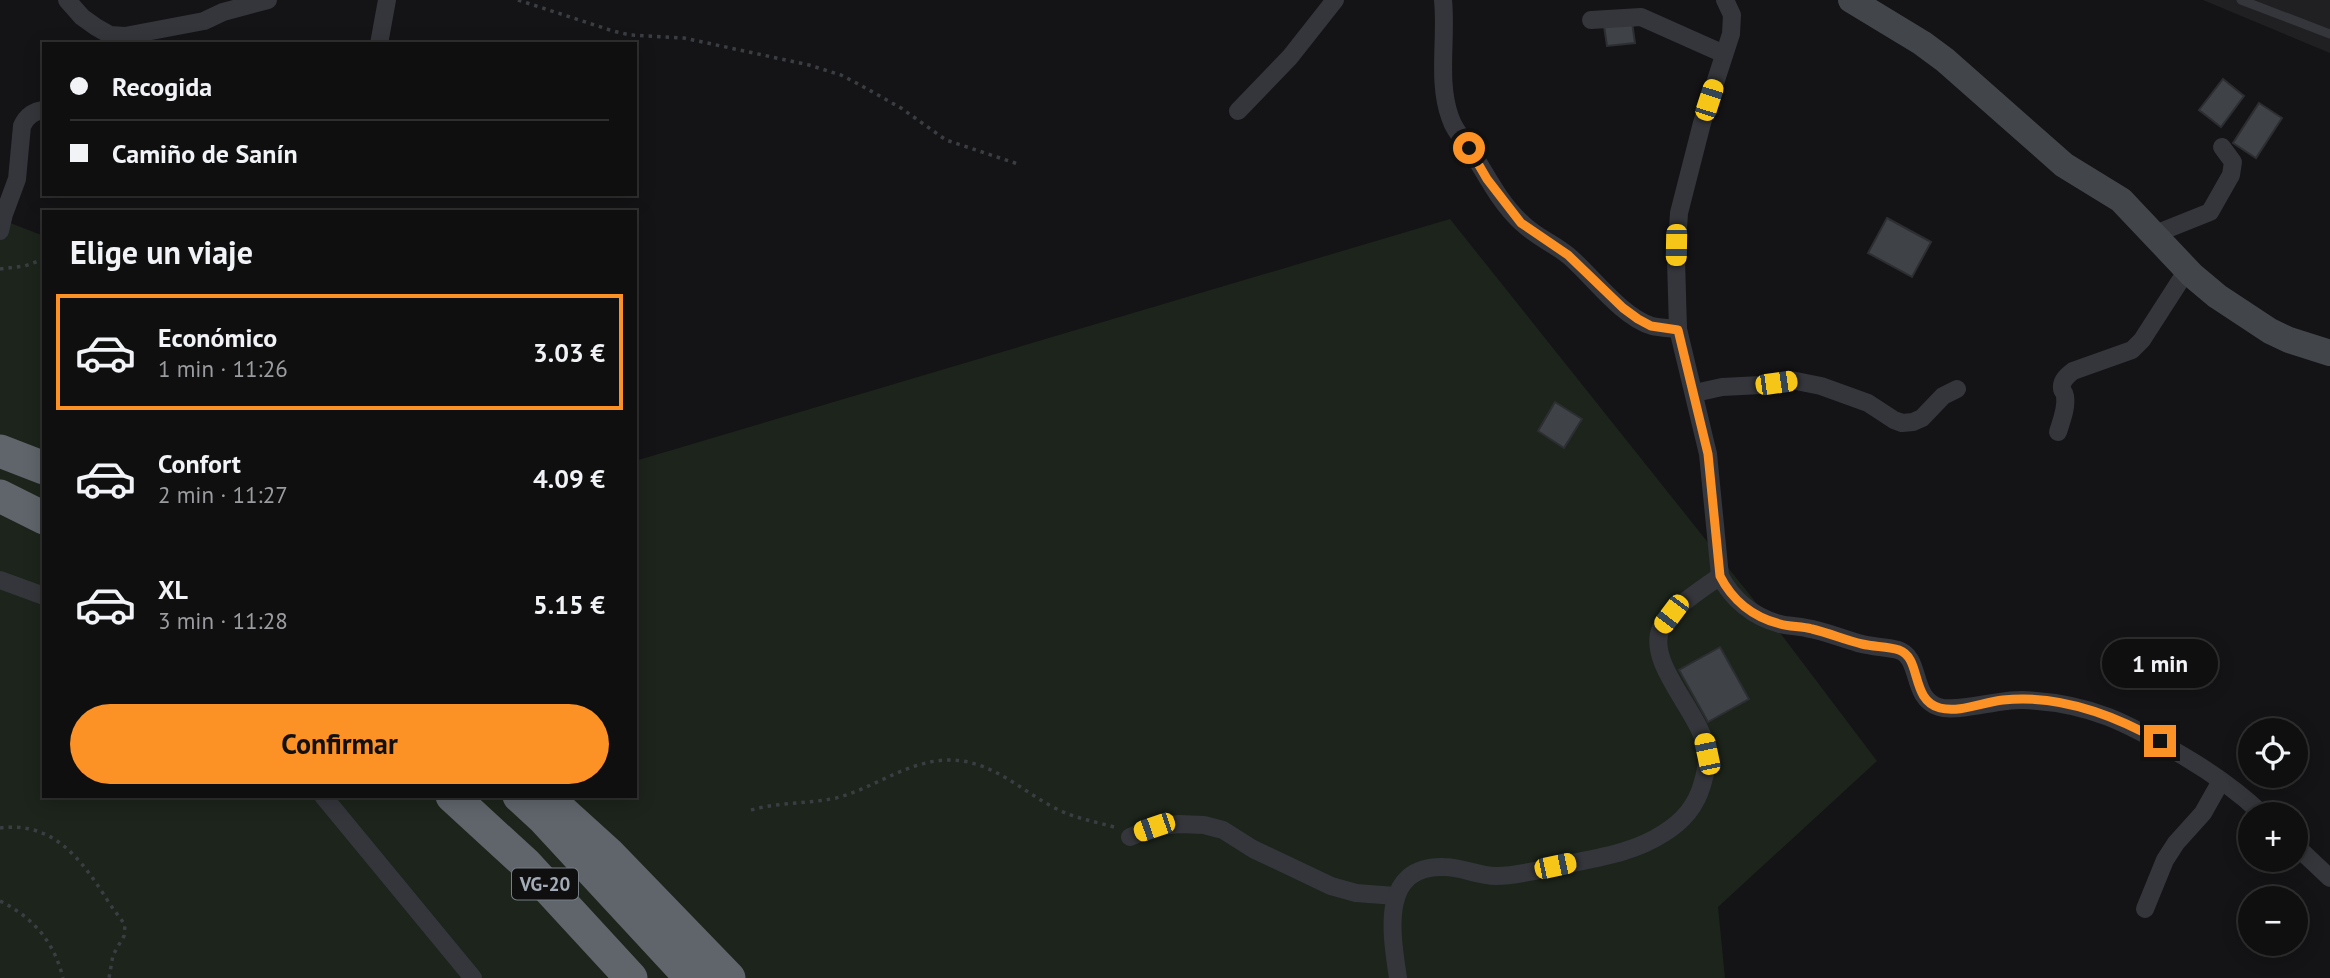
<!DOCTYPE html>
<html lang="es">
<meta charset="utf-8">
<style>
body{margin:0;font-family:"PT Sans",sans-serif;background:#1d1d1e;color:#f1f3f6;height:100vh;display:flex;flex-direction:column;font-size:26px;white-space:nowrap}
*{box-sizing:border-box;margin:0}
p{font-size:23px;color:#9b9c9f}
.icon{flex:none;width:38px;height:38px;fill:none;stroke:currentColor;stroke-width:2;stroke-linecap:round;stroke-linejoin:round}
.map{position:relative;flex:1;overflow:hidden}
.side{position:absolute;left:42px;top:210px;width:595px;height:588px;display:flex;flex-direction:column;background:#0f0f10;border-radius:0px;box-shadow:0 4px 18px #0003,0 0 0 2px #2f2f30}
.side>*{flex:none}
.top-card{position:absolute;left:42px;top:42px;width:595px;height:154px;border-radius:0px;box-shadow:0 4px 18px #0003,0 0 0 2px #2f2f30;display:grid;align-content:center;height:154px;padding:0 28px;background:#0f0f10}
.controls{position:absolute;left:2238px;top:718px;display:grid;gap:14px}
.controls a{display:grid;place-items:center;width:70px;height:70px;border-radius:50%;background:#0f0f10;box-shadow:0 4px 18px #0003,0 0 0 2px #2f2f30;font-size:35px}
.end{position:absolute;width:32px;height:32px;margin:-16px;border:9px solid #fc9125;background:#111;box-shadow:0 0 0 4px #111}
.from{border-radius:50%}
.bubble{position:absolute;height:49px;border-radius:24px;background:#0f0f10;box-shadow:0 4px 18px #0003,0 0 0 2px #2f2f30;font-size:23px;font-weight:700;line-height:49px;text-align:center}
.car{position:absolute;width:21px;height:42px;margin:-21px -10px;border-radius:9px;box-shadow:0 0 5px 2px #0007;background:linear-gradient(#f5c518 24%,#345 0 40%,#f5c518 0 76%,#345 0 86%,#f5c518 0)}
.top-card b{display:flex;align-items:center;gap:24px;height:66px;font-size:26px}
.top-card b+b{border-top:2px solid #2f2f30}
.top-card i{width:18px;height:18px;background:#f1f3f6}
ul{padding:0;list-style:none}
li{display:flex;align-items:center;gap:21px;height:116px;margin:0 14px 10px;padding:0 14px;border:4px solid transparent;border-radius:0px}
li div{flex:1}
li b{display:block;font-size:26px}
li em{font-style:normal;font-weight:700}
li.active{border-color:#fc9125}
li>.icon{width:63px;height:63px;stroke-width:1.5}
h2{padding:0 28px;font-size:32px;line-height:84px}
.button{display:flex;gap:14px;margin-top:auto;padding:14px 28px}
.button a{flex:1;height:80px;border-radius:42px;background:#fc9125;color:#111;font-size:28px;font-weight:700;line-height:80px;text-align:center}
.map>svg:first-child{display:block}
</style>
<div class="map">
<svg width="2330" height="978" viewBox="0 0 2330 978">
<rect width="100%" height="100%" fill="#141416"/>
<path fill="#202023" d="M2203,0H2330V53Z"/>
<path fill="#1c241b" d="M0,219L44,236V796H635V461L1450,219L1781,634L1877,761L1718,907L1725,978H0Z"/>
<g fill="#3f4246" stroke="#2d2e32" stroke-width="2">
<path d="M1632,22L1635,43L1607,46L1604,26Z"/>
<path d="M2223,79L2244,96L2221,127L2199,110Z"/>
<path d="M2259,103L2282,118L2256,158L2233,143Z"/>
<path d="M1887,218L1931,242L1912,277L1868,253Z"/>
<path d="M1555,402L1582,419L1564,448L1538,431Z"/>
<path d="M1720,647L1749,699L1708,722L1679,670Z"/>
</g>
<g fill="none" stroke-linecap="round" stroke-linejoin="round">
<g stroke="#3a3e42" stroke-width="3.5" stroke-dasharray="3.5 5" stroke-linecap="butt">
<path d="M518,0L613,31L630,35L684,38L809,65L841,75L862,86L901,108L946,140L1018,164"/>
<path d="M0,269L25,266L44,259"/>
<path d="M751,810C779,802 808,804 836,798C879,787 915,754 963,761C998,767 1023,791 1053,807C1073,818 1093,821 1114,827"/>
<path d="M0,828C53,821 81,859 106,898C112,908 119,916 125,925L124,936L113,955L109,978"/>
<path d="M0,901C34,918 54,942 63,978"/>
</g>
<path stroke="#34363b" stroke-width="9" d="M2241,0L2330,34"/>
<g stroke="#34363b" stroke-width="18">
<path d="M67,0L82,17L96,27L110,35L125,36L204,21L223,12L268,0"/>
<path d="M1443,0C1447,38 1437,81 1450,117C1454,130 1462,138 1470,149C1486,174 1499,202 1522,223C1536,237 1555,244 1570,257C1593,277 1622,317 1652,326C1660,328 1670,328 1678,329"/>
<path d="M1725,0L1732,15L1731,34L1702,123L1679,213L1676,260L1678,329L1708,454L1720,576C1732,599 1753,617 1780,624C1788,626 1797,626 1806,628C1825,631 1843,639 1862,644C1874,647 1887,647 1898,650C1922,657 1910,698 1939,707C1957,713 1999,699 2023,700C2091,703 2128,723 2185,757C2212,773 2239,792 2262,814"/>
<path d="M1591,20L1641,17L1724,54"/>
<path d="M379,44L387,0"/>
<path d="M1238,111L1290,57L1335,0"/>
<path d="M0,231L4,214L17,179L22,126C26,117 33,111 44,110"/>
<path d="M2155,234L2210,212L2231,175L2233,162L2222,147"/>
<path d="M1695,393L1722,387L1761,385L1791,380L1821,386L1868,403L1894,420L1902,423L1913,422L1922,418L1943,396L1957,389"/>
<path d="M2058,432C2061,422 2067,408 2065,396C2064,390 2061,392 2062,385C2063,379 2068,375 2073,371L2132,350L2142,340L2187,270"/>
<path d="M0,580L44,596"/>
<path d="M323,796L473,978"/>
<path d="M1130,837L1154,827L1179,824L1204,825L1223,830L1253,849L1331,886L1356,893L1396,896"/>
<path d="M2296,846L2330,878"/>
<path d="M2145,909L2165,860L2176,843L2203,813L2221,781"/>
<path d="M1398,978C1392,937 1378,865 1444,867C1462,867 1478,876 1496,876C1517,876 1538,870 1558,866C1595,858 1632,854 1664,833C1682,822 1696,806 1702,785C1705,775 1708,764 1707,753C1703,714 1645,664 1661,628C1668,610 1704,588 1720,576"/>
</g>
<path stroke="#42464b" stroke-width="26" d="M1851,0L1922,43L1945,60L2064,165L2121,200L2192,275L2217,296L2270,331L2289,340L2330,353"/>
<g stroke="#60656c" stroke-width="33">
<path d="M0,451L44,468"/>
<path d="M0,496L44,518"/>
<path d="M452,796L526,864L631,978"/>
<path d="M519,796L543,818L691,978"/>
<path d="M545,796L609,854L729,978"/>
</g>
</g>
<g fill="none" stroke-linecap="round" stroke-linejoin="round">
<path stroke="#fc9125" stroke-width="9" d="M1469,148L1487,179L1521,223L1568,255L1623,308L1638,319L1651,326L1678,330L1708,454L1720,576C1732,600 1753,617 1780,624C1790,627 1801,626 1812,629C1829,633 1845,640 1862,644C1874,647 1888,646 1899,650C1922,658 1910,700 1940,708C1960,713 1983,702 2003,700C2058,694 2114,715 2160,741"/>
</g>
<g text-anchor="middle" stroke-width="5" stroke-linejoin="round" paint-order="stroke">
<rect fill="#0f0f10" stroke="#777e85" stroke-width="2" x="512" y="868.5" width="66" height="31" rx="5"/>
<g font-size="19" font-weight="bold" fill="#a4adb7">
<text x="545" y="891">VG-20</text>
</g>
</g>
</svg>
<div class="controls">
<a><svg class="icon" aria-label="locate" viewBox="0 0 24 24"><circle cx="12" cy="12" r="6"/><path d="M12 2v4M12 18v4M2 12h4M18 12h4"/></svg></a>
<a>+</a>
<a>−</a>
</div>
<i class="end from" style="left:1469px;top:148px"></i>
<i class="end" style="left:2160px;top:741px"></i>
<div class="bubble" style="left:2102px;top:639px;width:116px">1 min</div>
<i class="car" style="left:1709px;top:100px;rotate:18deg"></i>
<i class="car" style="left:1676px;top:245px;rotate:181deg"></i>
<i class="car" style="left:1776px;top:383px;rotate:82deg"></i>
<i class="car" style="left:1671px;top:614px;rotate:217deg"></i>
<i class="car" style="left:1707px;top:754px;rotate:348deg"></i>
<i class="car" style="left:1154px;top:827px;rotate:251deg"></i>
<i class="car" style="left:1555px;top:866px;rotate:78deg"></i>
<div class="top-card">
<b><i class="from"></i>Recogida</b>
<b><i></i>Camiño de Sanín</b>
</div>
<section class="side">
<h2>Elige un viaje</h2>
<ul>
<li class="active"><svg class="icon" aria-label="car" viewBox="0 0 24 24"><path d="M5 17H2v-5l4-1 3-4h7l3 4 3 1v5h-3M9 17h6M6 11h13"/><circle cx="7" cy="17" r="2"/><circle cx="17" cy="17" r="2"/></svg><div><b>Económico</b><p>1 min · 11:26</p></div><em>3.03 €</em></li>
<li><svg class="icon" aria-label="car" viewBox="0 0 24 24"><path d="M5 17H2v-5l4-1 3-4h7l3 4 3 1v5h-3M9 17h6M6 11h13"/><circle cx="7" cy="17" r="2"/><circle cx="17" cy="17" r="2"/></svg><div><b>Confort</b><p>2 min · 11:27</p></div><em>4.09 €</em></li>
<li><svg class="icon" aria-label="car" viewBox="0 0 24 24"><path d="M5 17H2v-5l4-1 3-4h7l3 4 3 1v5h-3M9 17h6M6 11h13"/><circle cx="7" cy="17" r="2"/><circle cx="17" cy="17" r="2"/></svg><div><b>XL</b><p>3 min · 11:28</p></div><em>5.15 €</em></li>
</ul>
<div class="button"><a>Confirmar</a></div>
</section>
</div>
